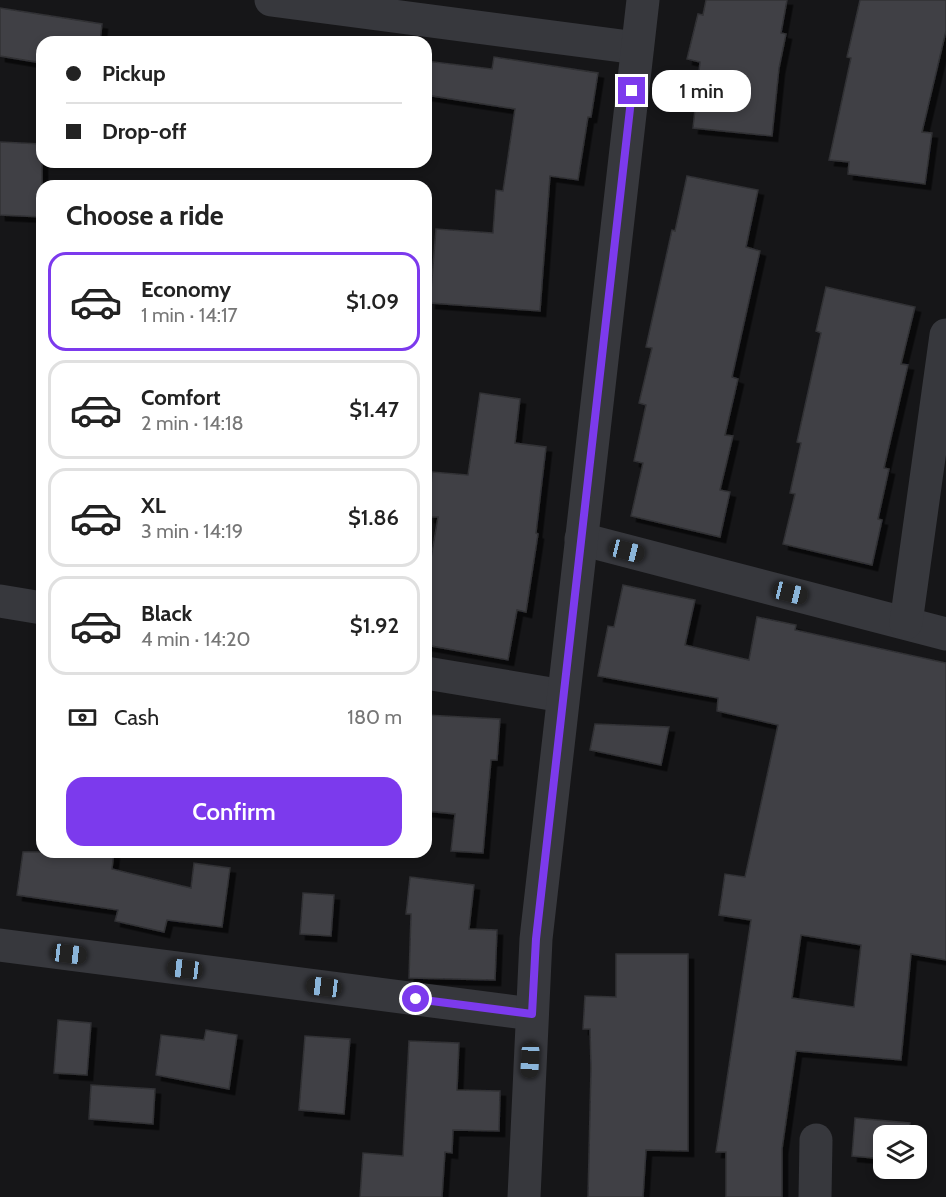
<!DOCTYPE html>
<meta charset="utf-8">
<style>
body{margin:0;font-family:Cabin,sans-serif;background:#f2f2f2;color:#222;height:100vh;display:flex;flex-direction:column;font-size:22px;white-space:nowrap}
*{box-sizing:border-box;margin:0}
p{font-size:20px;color:#767676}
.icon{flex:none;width:33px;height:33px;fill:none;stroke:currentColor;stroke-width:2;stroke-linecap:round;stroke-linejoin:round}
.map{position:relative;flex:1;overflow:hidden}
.side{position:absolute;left:36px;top:180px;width:396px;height:678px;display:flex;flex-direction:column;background:#fff;border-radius:18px;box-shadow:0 3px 9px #0003}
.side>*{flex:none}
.banner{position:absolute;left:36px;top:36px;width:396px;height:132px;border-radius:18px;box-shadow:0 3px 9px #0003;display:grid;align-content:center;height:132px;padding:0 30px;background:#fff}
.tools{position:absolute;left:873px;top:1125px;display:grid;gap:12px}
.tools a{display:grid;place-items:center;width:54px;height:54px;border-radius:12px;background:#fff;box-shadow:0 3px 9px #0003;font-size:30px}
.end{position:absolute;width:27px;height:27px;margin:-14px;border:8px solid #7c3aed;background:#fff;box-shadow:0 0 0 3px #fff}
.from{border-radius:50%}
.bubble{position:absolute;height:42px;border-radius:18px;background:#fff;box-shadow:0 3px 9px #0003;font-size:20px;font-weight:600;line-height:42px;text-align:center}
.car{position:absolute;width:18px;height:36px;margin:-18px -9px;border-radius:8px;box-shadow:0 0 4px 2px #0007;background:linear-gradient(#222 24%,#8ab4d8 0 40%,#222 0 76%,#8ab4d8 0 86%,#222 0)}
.banner b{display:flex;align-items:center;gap:21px;height:57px;font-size:22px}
.banner b+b{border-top:2px solid #e0e0e0}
.banner i{width:15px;height:15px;background:#222}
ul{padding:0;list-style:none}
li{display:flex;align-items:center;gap:18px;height:99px;margin:0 12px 9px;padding:0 18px;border:3px solid #e0e0e0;border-radius:18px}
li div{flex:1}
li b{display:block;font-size:22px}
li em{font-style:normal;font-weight:600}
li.selected{border-color:#7c3aed}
li>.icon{width:54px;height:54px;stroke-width:1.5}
h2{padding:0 30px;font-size:27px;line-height:72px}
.pay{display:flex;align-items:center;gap:15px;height:66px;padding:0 30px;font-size:22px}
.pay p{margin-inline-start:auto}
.action{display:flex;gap:12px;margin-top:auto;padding:12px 30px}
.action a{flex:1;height:69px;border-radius:18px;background:#7c3aed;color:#fff;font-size:24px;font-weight:600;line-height:69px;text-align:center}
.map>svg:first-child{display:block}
</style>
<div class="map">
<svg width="946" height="1197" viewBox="0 0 946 1197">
<defs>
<filter id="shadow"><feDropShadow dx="5.5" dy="5.5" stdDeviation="0" flood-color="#0009"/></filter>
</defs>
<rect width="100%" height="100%" fill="#161618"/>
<g fill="#404145" stroke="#303034" stroke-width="1.5" fill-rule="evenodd" filter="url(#shadow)">
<path d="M706,0H787L781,33L786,34L779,68L772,136L693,128L700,62L687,59L698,14L703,15Z"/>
<path d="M860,0H946V31L922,132L932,133L925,184L848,174L849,162L829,160L851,58L847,57Z"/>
<path d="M0,8L102,24L100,42H42V63L0,56Z"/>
<path d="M494,57L598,73L591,117H588L578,180L550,176L540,311L430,303L436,229L493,233L496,190L503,191L515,109L426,95V61L492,69Z"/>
<path d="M0,142L42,144V217L0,215Z"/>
<path d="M687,176L758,190L746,247L760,251L732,377L738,379L725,435L733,436L720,490L730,492L720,537L631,516L643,463L634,461L646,405L639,403L652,348L646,347L672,230L675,231Z"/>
<path d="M826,287L915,307L901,364L908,365L884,468L889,469L878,519L882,520L872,565L783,544L795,494L790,493L801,443L797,442L821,333L816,331Z"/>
<path d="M480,393L520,399L515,443L546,447L536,533L538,534L526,612L517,610L508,660L426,645V588L438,517H429L432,472L468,475Z"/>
<path d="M623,585L695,600L685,645L749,660L757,617L796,625L795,630L946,663V960L911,954L901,1060L796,1051L782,1149V1197H726V1152H716L751,920L719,915L725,874L745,877L778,725L717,711L718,698L598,676L608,626L614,627ZM801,935L861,945L854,1007L792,998Z"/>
<path d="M426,715L500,719L497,760H491L483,853L451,851L455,814L426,811Z"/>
<path d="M595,724L669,727L661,765L590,750Z"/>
<path d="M23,852H114L112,869L191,888L194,863L230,868L222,927L167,920L164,932L115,921L118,910L17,895Z"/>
<path d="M410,877L474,885L469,929L497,930L495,980L409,978L411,914H406Z"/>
<path d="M303,893L334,895L331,936L300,934Z"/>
<path d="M616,954H688V1151L646,1150L643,1197H588L591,1068L590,1029H583L585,996L616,997Z"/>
<path d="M58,1020L91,1023L87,1075L54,1073Z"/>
<path d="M206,1030L237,1035L229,1089L156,1075L161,1035L204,1040Z"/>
<path d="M305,1036L350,1039L344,1114L299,1110Z"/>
<path d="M409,1041L459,1043L457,1090L500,1091L499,1131L453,1130L452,1153L445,1152L442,1197H360L363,1153L403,1156Z"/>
<path d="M91,1085L155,1089L153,1124L89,1119Z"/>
<path d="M855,1118L910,1123L909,1136H884V1159L852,1156Z"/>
</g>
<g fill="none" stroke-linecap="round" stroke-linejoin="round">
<g stroke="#37383d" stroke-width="33">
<path d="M271,0L637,48"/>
<path d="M581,539L946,634"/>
<path d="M0,601L42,608"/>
<path d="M906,623L946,335"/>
<path d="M426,673L563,696"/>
<path d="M0,945L532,1014"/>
<path d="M524,1197L536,939L643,0"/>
<path d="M815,1197L816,1140"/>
</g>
</g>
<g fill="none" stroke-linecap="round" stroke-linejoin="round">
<path stroke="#7c3aed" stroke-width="8" d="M416,999L532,1014L536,939L632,91"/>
</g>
</svg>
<div class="tools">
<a><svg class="icon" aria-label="layers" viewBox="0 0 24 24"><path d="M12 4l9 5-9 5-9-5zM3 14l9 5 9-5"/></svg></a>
</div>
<i class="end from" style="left:416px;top:999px"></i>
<i class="end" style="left:632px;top:91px"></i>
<div class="bubble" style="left:652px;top:70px;width:99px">1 min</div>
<i class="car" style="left:627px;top:551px;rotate:104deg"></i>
<i class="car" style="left:790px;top:593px;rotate:104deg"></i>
<i class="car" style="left:69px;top:954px;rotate:97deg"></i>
<i class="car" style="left:185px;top:969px;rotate:277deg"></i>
<i class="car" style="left:324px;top:987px;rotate:277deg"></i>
<i class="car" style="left:530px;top:1060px;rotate:183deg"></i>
<div class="banner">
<b><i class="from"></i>Pickup</b>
<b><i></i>Drop-off</b>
</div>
<section class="side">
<h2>Choose a ride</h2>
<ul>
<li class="selected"><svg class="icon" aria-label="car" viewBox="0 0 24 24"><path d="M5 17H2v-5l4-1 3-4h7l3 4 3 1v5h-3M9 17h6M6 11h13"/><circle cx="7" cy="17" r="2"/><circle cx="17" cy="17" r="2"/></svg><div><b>Economy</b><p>1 min · 14:17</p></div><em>$1.09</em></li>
<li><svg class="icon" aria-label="car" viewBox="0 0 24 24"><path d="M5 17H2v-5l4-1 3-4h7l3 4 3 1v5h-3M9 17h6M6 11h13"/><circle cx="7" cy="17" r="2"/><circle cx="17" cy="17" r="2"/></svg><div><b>Comfort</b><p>2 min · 14:18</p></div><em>$1.47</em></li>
<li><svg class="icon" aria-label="car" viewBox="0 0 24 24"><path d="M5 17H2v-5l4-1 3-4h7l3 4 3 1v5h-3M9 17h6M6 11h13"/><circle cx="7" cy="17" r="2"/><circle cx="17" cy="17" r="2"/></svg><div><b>XL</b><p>3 min · 14:19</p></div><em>$1.86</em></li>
<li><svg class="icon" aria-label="car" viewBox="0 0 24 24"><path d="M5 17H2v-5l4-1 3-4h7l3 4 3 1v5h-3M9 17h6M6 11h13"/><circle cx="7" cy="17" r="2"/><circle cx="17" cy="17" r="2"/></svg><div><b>Black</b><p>4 min · 14:20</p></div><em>$1.92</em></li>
</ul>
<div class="pay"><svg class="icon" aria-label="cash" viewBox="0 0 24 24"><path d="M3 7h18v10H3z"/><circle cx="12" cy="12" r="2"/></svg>Cash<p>180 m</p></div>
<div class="action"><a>Confirm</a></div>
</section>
</div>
